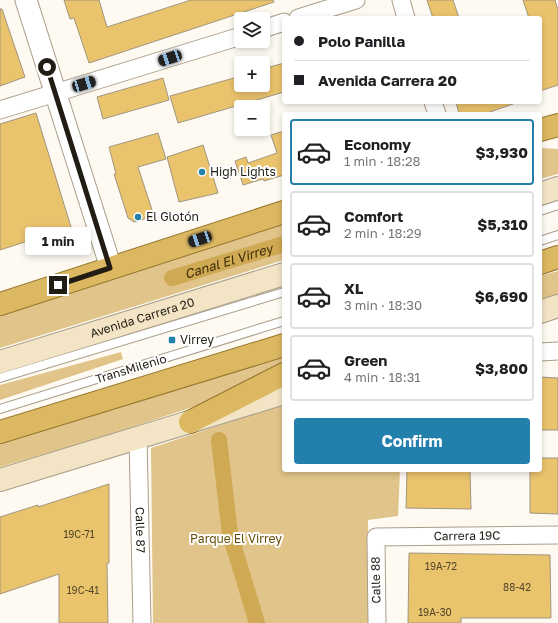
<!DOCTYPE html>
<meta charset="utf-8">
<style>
body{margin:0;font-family:"Golos Text",sans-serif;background:#f2f2f2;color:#202124;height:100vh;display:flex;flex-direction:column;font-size:15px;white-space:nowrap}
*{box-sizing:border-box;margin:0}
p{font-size:13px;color:#757577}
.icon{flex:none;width:22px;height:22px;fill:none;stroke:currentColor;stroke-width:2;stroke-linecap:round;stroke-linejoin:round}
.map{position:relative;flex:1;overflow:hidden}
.panel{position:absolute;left:282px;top:112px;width:260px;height:360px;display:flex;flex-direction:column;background:#fff;border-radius:4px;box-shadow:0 2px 6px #0003}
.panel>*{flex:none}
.banner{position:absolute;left:282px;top:16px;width:260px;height:88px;border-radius:4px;box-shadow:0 2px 6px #0003;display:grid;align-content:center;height:88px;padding:0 12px;background:#fff}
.buttons{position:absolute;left:234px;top:12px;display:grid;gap:8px}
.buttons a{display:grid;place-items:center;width:36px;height:36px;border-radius:4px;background:#fff;box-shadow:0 2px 6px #0003;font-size:20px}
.end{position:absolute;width:18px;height:18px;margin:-9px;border:5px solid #211d15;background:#fff;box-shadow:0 0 0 2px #fff}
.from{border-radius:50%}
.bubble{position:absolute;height:28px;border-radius:4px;background:#fff;box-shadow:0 2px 6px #0003;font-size:13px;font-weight:700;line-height:28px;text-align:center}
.car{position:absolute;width:12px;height:24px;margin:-12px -6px;border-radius:5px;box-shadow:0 0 3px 1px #0007;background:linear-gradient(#222 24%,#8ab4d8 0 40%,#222 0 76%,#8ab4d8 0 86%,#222 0)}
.banner b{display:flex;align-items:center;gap:14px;height:38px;font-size:15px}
.banner b+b{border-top:1px solid #e0e0e0}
.banner i{width:10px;height:10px;background:#202124}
ul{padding:7px 0 0;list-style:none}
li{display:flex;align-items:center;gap:12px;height:66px;margin:0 8px 6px;padding:0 4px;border:2px solid #e0e0e0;border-radius:4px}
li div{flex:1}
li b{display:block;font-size:15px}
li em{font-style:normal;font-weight:700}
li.selected{border-color:#237fac}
li>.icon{width:36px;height:36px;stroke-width:1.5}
.primary-button{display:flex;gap:8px;margin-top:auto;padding:8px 12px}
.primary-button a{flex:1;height:46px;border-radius:4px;background:#237fac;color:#fff;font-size:16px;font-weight:700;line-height:46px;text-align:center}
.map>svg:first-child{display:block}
</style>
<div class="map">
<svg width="558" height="623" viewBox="0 0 558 623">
<rect width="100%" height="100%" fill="#fefaf1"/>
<g fill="#e0c489">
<path d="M540,148L558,149V174L540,179Z"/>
<path d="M284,219V260L0,348V311Z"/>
<path d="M558,271V299L540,306V276Z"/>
<path d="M121,352L123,359L0,400V385Z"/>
<path d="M284,357V366L217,399L93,440L0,467V442Z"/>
<path d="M284,404V470H400L398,516L368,520V623H153L151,448Z"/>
</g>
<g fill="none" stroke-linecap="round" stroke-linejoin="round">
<g stroke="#cfa953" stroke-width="16">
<path id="s1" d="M172,278L284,244"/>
<path d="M219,440L230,534L257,623"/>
</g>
</g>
<g fill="#eac36d" stroke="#a09681">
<path d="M64,0H99L107,27L191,0H273L274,2L89,63L74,18L70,19Z"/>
<path d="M427,0H453L459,18H433Z"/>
<path d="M523,0H555L558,10V85L540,91V18H529Z"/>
<path d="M0,9H2L25,77L0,86Z"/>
<path d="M284,63V92L178,123L170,96L241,76V85H263V69Z"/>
<path d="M163,78L169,100L103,119L97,97Z"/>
<path d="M456,102H513V104L484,114H459Z"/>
<path d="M36,113L71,227L0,250V124Z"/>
<path d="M284,131V175L264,181L263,179L243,185L235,161L246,157L248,163L277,153L271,135Z"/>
<path d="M158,133L166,159L138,167L154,216L134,222L128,218L114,174H116L109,147Z"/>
<path d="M203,145L218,193L179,202L167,157Z"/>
<path d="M540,377L558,378V430H540Z"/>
<path d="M540,458H558V514L530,513V470H540Z"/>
<path d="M407,470H470L471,509L406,508Z"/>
<path d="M109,484V563H107L108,623H59V574L0,594V517L38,505V507Z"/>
<path d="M409,553L550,555L551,618H461V623H408Z"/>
</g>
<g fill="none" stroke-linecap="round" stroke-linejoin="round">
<g stroke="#a89e89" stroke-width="10">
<g id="service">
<path d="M540,211L558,205"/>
<path d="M540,241L558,235"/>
<path d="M0,378L284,292"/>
<path d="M0,409L284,321"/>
</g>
</g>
<g stroke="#a89e89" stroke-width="19">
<g id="minor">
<path d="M401,0L406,18"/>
<path d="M298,18L356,0"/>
<path d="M263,29L284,22"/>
<path d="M433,102L437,114"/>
<path d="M0,110L241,36"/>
<path d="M540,352L558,351"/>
<path id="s2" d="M138,438L142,623"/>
<path id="s3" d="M377,623L376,537L558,535"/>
</g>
</g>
<g stroke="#a89e89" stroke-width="23">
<path id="tertiary" d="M26,0L111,268"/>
</g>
<g stroke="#a89e89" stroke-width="24">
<g id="secondary">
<path d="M540,194L558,188"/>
<path d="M540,312L558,306"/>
<path id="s4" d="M0,362L284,274"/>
<path d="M0,480L284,393"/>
</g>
</g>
<g stroke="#95762d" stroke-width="24">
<g id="trunk">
<path d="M540,130L558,125"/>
<path d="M540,263L558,257"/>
<path d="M0,304L284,212"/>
<path d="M190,422L284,374"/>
<path d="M0,432L284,345"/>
</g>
</g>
<use href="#service" stroke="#fff" stroke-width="8"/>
<use href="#minor" stroke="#fff" stroke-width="17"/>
<use href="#tertiary" stroke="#fff" stroke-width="21"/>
<use href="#secondary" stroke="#f2e4c4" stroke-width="22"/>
<use href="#trunk" stroke="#dcb862" stroke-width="22"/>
</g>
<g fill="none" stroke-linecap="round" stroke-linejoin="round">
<path stroke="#211d15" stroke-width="5" d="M47,67L110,268L58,285"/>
</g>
<g fill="#237fac" stroke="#fff" stroke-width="1.5">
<circle cx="202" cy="172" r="4"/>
<circle cx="138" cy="217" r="4"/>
<rect x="168" y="336" width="8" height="8" rx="2"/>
</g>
<g text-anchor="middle" stroke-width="4" stroke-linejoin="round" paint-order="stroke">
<g font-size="10" fill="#53462b">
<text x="79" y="538">19C-71</text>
<text x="441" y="570">19A-72</text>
<text x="517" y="591">88-42</text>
<text x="83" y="594">19C-41</text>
<text x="435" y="616">19A-30</text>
</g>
<g font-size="12" fill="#211d15" stroke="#fff" text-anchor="start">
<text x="210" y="176">High Lights</text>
<text x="146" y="221">El Glotón</text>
<text x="180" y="344">Virrey</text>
</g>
<g font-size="12" fill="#211d15" stroke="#fff">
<text dy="4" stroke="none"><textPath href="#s4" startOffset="149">Avenida Carrera 20</textPath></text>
<text transform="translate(131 369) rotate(-17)" y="4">TransMilenio</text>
<text dy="4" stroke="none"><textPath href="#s2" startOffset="92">Calle 87</textPath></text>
<text dy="4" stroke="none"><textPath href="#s3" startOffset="177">Carrera 19C</textPath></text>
<text transform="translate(376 580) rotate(-91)" y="4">Calle 88</text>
</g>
<g font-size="12" fill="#694f0a" stroke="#fff">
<text x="236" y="543">Parque El Virrey</text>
</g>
<g font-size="13" font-style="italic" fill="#3c2c05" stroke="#fff">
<text dy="5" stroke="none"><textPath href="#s1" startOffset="59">Canal El Virrey</textPath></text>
</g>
</g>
</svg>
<div class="buttons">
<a><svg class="icon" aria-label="layers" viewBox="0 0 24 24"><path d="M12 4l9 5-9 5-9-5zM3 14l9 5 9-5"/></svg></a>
<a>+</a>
<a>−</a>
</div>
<i class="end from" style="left:47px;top:67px"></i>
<i class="end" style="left:58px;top:285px"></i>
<div class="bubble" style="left:25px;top:227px;width:66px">1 min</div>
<i class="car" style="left:170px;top:58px;rotate:252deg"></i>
<i class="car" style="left:84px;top:84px;rotate:73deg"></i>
<i class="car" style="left:200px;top:239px;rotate:252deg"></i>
<div class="banner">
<b><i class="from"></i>Polo Panilla</b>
<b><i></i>Avenida Carrera 20</b>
</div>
<section class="panel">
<ul>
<li class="selected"><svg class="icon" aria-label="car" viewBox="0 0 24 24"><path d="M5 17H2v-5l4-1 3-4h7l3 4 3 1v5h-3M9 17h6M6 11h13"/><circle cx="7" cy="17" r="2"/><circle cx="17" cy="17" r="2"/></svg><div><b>Economy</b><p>1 min · 18:28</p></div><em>$3,930</em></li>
<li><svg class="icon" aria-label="car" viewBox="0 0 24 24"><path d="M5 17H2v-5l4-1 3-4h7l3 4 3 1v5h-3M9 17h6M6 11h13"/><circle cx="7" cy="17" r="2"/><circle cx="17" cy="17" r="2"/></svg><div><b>Comfort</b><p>2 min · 18:29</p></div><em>$5,310</em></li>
<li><svg class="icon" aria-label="car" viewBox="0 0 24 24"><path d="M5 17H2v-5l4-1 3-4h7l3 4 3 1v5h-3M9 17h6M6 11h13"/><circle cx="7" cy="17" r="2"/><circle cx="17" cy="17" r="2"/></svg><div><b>XL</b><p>3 min · 18:30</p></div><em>$6,690</em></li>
<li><svg class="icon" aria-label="car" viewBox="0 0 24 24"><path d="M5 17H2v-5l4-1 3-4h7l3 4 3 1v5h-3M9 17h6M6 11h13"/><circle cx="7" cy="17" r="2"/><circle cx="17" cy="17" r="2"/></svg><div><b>Green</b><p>4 min · 18:31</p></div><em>$3,800</em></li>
</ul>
<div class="primary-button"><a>Confirm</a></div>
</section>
</div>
